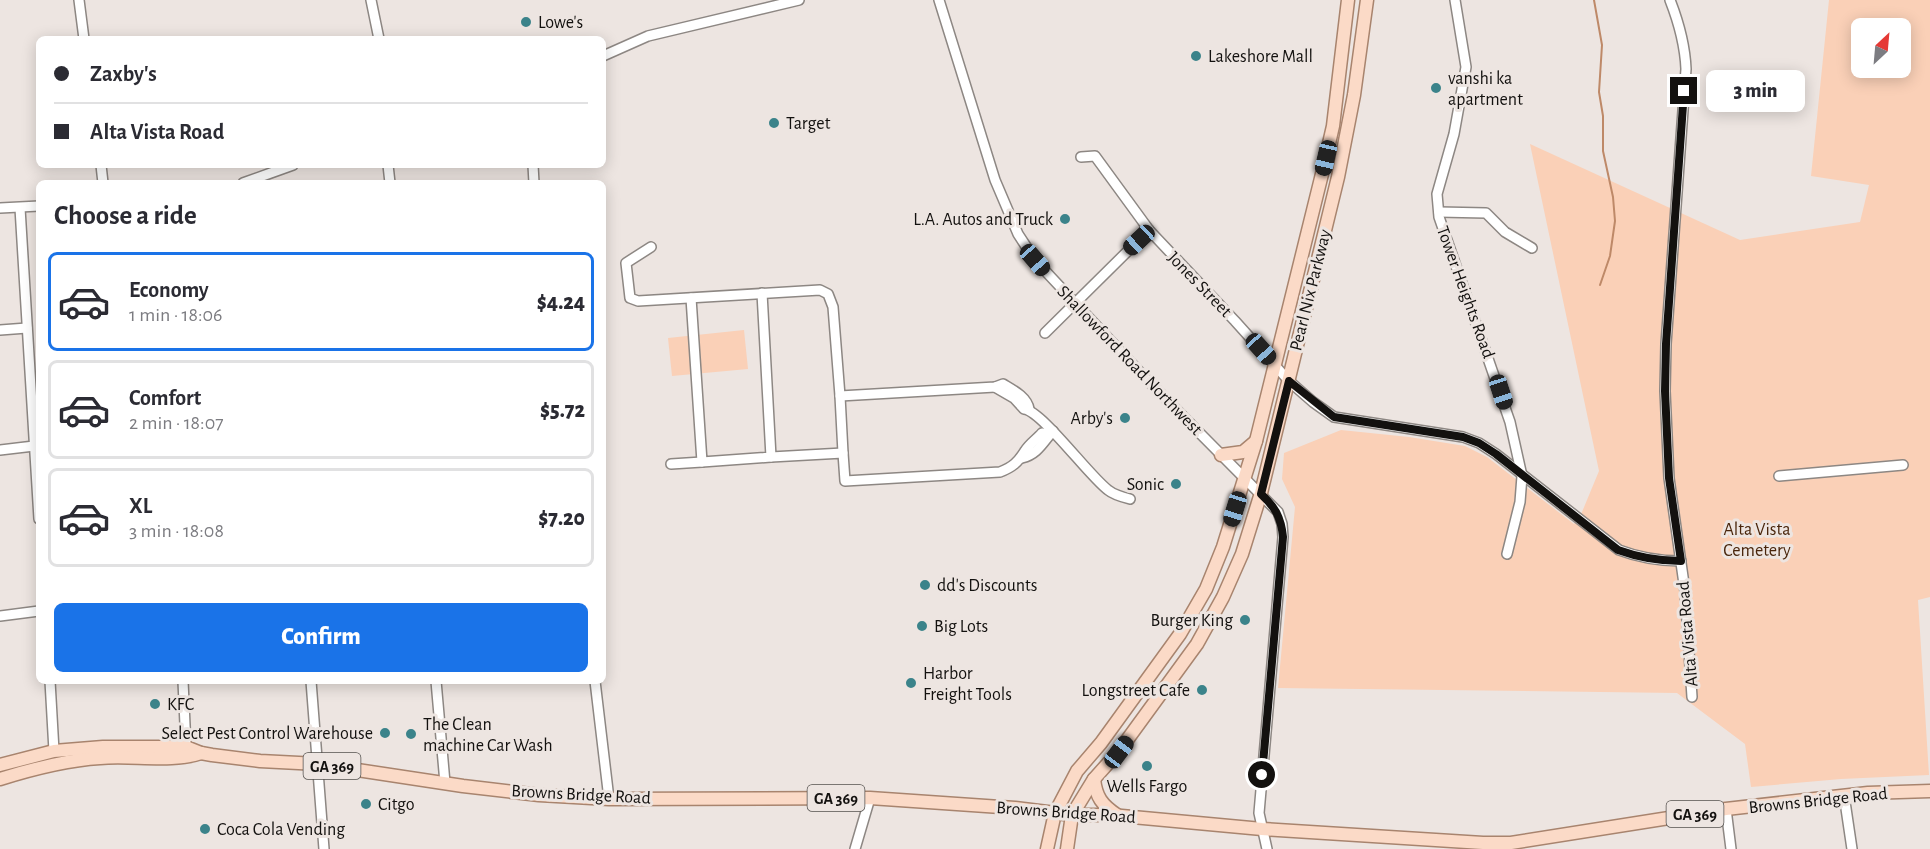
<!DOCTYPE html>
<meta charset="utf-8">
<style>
body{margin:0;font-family:"Alegreya Sans",sans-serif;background:#f2f2f3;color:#2b2b33;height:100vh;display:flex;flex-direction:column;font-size:22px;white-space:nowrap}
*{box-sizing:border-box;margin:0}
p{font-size:20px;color:#7c7c81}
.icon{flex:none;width:33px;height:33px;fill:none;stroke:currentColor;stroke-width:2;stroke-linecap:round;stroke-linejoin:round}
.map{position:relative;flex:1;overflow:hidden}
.side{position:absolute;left:36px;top:180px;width:570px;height:504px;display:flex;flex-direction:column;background:#fff;border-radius:9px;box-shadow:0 3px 15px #0003}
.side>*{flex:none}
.top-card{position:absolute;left:36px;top:36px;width:570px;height:132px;border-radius:9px;box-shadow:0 3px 15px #0003;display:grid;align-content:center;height:132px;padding:0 18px;background:#fff}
.needle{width:39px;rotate:26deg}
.buttons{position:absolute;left:1851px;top:18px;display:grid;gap:12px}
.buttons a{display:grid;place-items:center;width:60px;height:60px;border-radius:9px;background:#fff;box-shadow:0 3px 15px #0003;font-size:30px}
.end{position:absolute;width:27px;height:27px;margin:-14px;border:8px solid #13110f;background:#fff;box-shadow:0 0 0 3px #fff}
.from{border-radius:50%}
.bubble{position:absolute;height:42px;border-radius:9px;background:#fff;box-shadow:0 3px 15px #0003;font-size:20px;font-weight:800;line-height:42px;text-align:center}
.car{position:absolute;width:18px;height:36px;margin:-18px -9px;border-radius:8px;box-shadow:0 0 4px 2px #0007;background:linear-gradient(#222 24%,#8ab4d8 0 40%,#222 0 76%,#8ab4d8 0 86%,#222 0)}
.top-card b{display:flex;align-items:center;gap:21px;height:57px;font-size:22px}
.top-card b+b{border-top:2px solid #e1e1e2}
.top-card i{width:15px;height:15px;background:#2b2b33}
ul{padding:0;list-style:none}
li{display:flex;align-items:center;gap:18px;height:99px;margin:0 12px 9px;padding:0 6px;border:3px solid #e1e1e2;border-radius:9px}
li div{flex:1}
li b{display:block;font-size:22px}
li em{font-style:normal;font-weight:800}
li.active{border-color:#1a73e8}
li>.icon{width:54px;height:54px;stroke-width:1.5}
h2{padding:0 18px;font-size:27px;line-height:72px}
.primary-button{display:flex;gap:12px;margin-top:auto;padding:12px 18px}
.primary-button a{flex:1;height:69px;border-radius:9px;background:#1a73e8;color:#fff;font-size:24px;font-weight:800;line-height:69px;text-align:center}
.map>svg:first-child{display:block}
</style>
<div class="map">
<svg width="1930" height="849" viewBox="0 0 1930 849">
<rect width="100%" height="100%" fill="#ede5e1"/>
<g fill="#fad0b7" fill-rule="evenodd">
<path d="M1829,0H1930V597L1918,600L1929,775L1841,779L1751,787L1745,744L1677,693L1278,688L1295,507L1282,479L1284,453L1341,430L1409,437L1465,446L1487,457L1574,524L1582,512L1599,471L1530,144L1740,240L1860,222L1869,185L1811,176ZM1862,28H1900V68H1862Z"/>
<path d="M744,330L748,369L672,376L668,338Z"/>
</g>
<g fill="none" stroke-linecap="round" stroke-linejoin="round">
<path stroke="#be8968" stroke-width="2" d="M1594,0L1602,45L1599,92L1603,116V151L1613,197L1615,221L1610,256L1600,285"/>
<g stroke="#8d8783" stroke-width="12">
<g id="minor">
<path d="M79,0L84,39"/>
<path d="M371,0L379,39"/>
<path d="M939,0L995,180L1018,234L1035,260L1152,385L1278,512L1282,524L1283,537L1259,813L1267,849"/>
<path d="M1455,0L1466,67L1454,134L1437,194L1439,217L1510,422L1522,476L1520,502L1507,554"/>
<path d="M1670,0C1679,23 1685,45 1686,69L1666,344L1665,391L1669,478L1685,591L1692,697"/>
<path d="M603,56L648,36L799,0"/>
<path d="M1081,157L1095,156L1149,230L1235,321L1289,381L1313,402L1334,417L1463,437L1479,443L1496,454L1619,550C1640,558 1659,561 1681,561"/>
<path d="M101,165L103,183"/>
<path d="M388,165L390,183"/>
<path d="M533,165L534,183"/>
<path d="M243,183L293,165"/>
<path d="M0,208L39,206"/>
<path d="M20,208L39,519"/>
<path d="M1439,212L1486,213L1505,232L1532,248"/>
<path d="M651,247L626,263L630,298L638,301L820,290L828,294L833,307L840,396L995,387L1003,384C1013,390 1027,397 1029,409"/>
<path d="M691,298L702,462L771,457L762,293"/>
<path d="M0,330L27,328"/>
<path d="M1045,333L1149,230"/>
<path d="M995,387L1014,398L1024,409C1042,411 1089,476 1108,490C1114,495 1122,497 1130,499"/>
<path d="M840,396L843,453"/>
<path d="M0,450L34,446"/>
<path d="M771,457L843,453L845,481L1000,472C1013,467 1018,462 1025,451C1029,444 1037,439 1042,433L1049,434"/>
<path d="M1022,458C1038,454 1043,442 1053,431"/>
<path d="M671,464L702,462"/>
<path d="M1779,476L1903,465"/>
<path d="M0,616L39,611"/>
<path d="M50,681L54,751"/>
<path d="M183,681L186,747"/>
<path d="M311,681L324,849"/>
<path d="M436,681L445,783"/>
<path d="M595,681L609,799"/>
<path d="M1844,795L1852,849"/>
<path d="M1726,809L1731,849"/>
<path d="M855,849L870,798"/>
</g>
</g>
<g stroke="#a8846e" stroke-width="15">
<g id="major">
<path d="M1221,455L1243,452L1256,441"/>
<path d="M0,765L54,751L103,747H186L201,753L212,755L260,761L318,764L463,786L539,795L609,799L870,798L1015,808L1072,815H1111L1262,829L1483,843H1511L1726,809L1868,793L1930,791"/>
<path d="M0,779C32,769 66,760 100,758C131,755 173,763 201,753"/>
<path d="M1094,779C1096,797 1102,805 1117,815"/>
<path d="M1047,849L1055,813L1077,771L1101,743L1180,634L1206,589L1223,547L1256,441L1322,174L1333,126L1348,0"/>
<path d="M1067,849L1072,815L1094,779L1119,751L1197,644L1223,597L1242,554L1261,493L1338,177L1354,95L1367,0"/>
</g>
</g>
<use href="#minor" stroke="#fff" stroke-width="9"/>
<use href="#major" stroke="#fbdac7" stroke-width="12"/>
</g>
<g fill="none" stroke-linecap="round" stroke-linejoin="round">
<path stroke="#13110f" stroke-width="8" d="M1262,775L1283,537C1281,517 1275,507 1261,494L1289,381L1334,417L1463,437L1479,443L1496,454L1618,550C1640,558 1659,561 1681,561L1669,478L1665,391L1666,344L1684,91"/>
</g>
<g fill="#3b838a" stroke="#ede5e1" stroke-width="2">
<circle cx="526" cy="22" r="6"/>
<circle cx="1196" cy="56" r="6"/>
<circle cx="1436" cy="88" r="6"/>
<circle cx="774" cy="123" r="6"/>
<circle cx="1065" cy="219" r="6"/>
<circle cx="1125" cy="418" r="6"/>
<circle cx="1176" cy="484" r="6"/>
<circle cx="925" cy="585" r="6"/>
<circle cx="1245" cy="620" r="6"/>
<circle cx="922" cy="626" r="6"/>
<circle cx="911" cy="683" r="6"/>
<circle cx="1202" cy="690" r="6"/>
<circle cx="155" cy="704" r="6"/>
<circle cx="385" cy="733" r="6"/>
<circle cx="411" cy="734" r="6"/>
<circle cx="1147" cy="766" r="6"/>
<circle cx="366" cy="804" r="6"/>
<circle cx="205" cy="829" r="6"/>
</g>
<g text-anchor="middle" stroke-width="6" stroke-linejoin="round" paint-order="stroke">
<g fill="#ede5e1" stroke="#54514e" stroke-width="1.5">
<rect x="303.5" y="753" width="57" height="26" rx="4.5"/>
<rect x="807.5" y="785" width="57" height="26" rx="4.5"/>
<rect x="1666.5" y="801" width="57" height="26" rx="4.5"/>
</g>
<g font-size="16" font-weight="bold" fill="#13110f">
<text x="332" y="772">GA 369</text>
<text x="836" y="804">GA 369</text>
<text x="1695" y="820">GA 369</text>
</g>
<g font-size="18" fill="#13110f" stroke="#ede5e1" text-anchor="start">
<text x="538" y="28">Lowe's</text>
<text x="1208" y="62">Lakeshore Mall</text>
<text x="1448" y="84">vanshi ka<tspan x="1448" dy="21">apartment</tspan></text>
<text x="786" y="129">Target</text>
<text x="1053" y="225" text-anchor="end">L.A. Autos and Truck</text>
<text x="1113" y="424" text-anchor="end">Arby's</text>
<text x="1164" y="490" text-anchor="end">Sonic</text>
<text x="937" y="591">dd's Discounts</text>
<text x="1233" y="626" text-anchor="end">Burger King</text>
<text x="934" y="632">Big Lots</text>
<text x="923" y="679">Harbor<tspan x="923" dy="21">Freight Tools</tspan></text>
<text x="1190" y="696" text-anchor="end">Longstreet Cafe</text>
<text x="167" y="710">KFC</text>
<text x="423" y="730">The Clean<tspan x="423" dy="21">machine Car Wash</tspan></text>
<text x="373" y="739" text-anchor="end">Select Pest Control Warehouse</text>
<text x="1147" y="792" text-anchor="middle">Wells Fargo</text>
<text x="378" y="810">Citgo</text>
<text x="217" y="835">Coca Cola Vending</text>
</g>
<g font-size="18" fill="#13110f" stroke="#ede5e1">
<text transform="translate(1200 284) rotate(46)" y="6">Jones Street</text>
<text transform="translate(1310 290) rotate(-76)" y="6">Pearl Nix Parkway</text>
<text transform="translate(1466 292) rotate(70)" y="6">Tower Heights Road</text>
<text transform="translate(1130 360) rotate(46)" y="6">Shallowford Road Northwest</text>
<text transform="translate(1687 634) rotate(-95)" y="6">Alta Vista Road</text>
<text transform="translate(581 794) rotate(3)" y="6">Browns Bridge Road</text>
<text transform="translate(1818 800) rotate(-6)" y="6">Browns Bridge Road</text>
<text transform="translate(1066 812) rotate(4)" y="6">Browns Bridge Road</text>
</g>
<g font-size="18" fill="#49250b" stroke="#ede5e1">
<text x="1757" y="535">Alta Vista<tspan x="1757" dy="21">Cemetery</tspan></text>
</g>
</g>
</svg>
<div class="buttons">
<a><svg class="needle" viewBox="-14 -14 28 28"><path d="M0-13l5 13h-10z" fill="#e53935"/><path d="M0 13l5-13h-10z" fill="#7c7c81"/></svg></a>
</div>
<i class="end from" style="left:1262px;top:775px"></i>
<i class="end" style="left:1684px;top:91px"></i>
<div class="bubble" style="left:1706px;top:70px;width:99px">3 min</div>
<i class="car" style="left:1326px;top:158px;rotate:193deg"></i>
<i class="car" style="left:1139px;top:240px;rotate:227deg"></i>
<i class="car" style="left:1035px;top:260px;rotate:139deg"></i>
<i class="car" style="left:1261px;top:349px;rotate:138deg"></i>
<i class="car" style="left:1501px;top:392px;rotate:162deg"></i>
<i class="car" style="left:1235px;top:509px;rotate:197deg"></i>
<i class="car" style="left:1119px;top:752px;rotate:37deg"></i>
<div class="top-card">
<b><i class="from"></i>Zaxby's</b>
<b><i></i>Alta Vista Road</b>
</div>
<section class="side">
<h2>Choose a ride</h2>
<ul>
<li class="active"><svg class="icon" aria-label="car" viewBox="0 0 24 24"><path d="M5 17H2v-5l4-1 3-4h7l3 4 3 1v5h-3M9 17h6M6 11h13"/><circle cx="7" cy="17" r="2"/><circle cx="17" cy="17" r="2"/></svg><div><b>Economy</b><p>1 min · 18:06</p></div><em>$4.24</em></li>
<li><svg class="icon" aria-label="car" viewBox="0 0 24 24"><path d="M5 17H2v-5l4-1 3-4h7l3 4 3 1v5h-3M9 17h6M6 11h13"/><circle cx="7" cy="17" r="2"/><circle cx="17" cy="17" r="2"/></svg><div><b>Comfort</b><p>2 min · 18:07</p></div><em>$5.72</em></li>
<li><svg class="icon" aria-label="car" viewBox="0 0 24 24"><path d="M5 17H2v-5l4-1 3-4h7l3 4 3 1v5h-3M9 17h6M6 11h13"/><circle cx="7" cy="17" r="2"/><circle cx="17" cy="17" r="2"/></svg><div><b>XL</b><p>3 min · 18:08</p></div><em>$7.20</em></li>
</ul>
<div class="primary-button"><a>Confirm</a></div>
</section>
</div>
